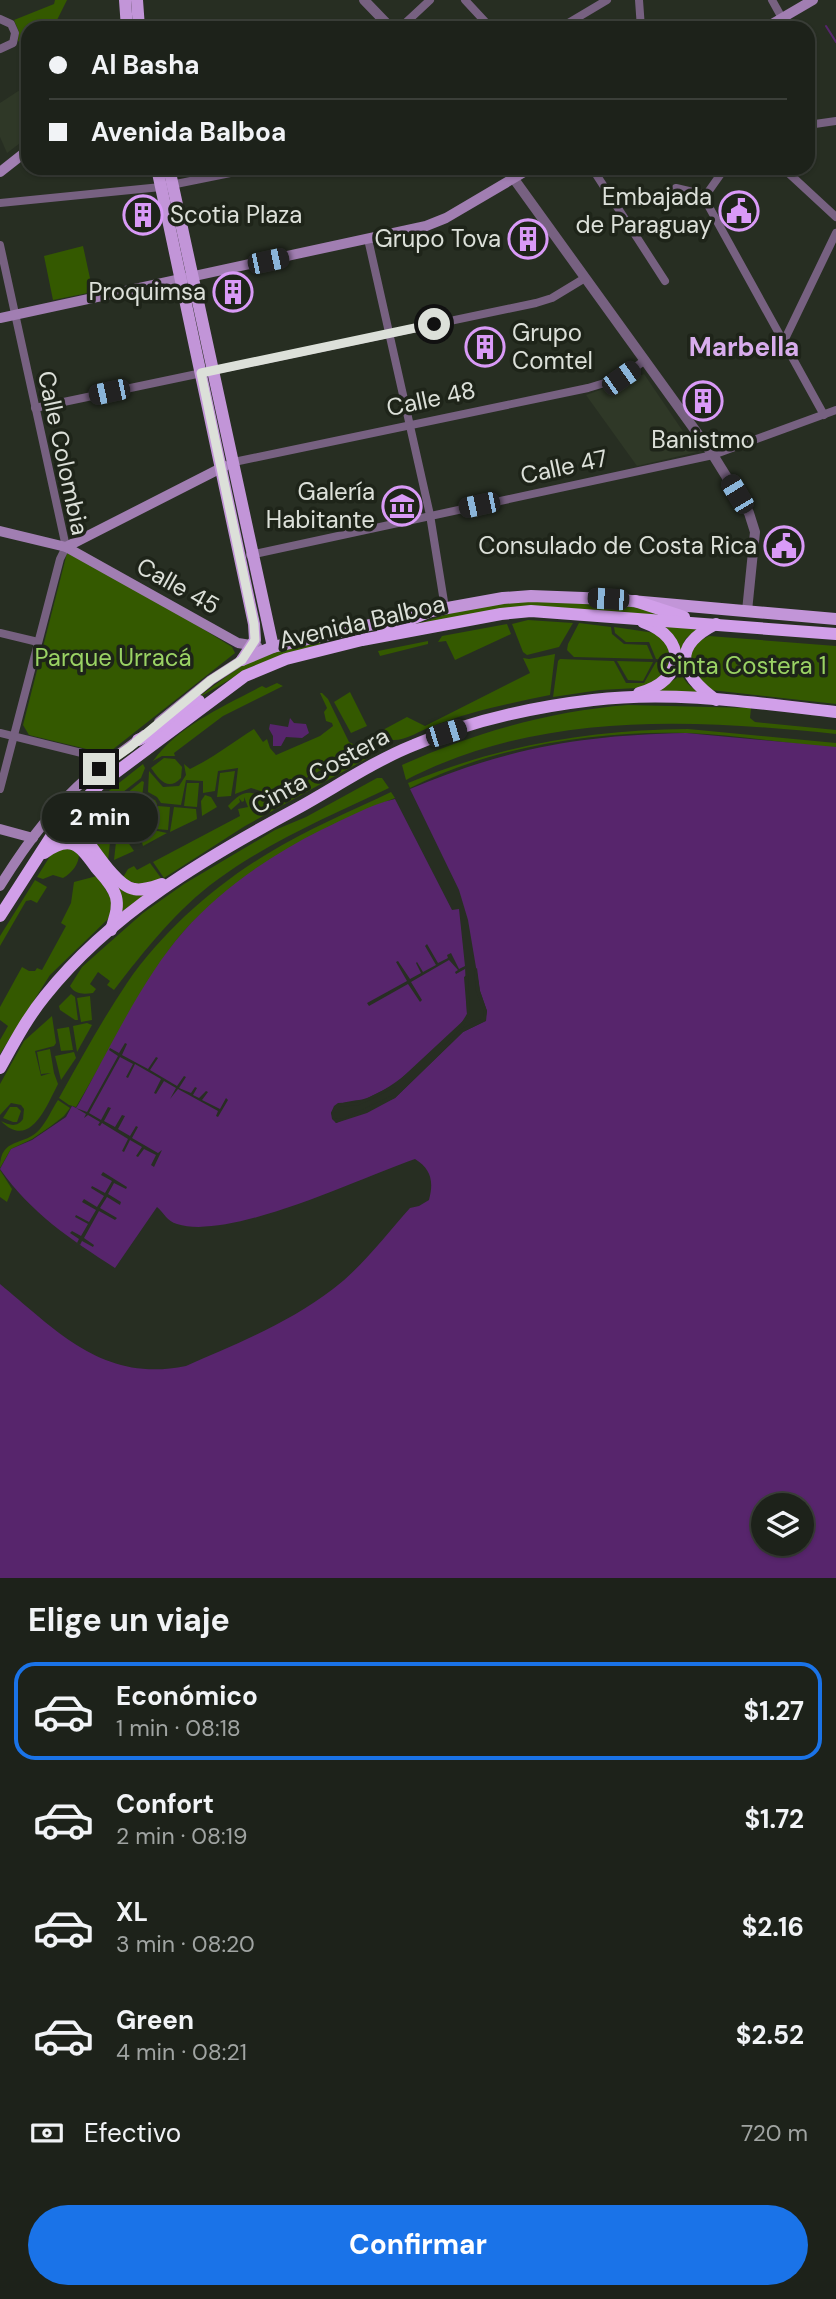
<!DOCTYPE html>
<html lang="es">
<meta charset="utf-8">
<style>
body{margin:0;font-family:"DM Sans",sans-serif;background:#2a2f27;color:#f1f3f6;height:100vh;display:flex;flex-direction:column;font-size:26px;white-space:nowrap}
*{box-sizing:border-box;margin:0}
p{font-size:23px;color:#a0a4a2}
.icon{flex:none;width:38px;height:38px;fill:none;stroke:currentColor;stroke-width:2;stroke-linecap:round;stroke-linejoin:round}
.map{position:relative;height:1578px;overflow:hidden}
.side{display:flex;flex-direction:column;background:#1d221a;flex:1}
.side>*{flex:none}
.banner{position:absolute;left:21px;top:21px;width:794px;height:154px;border-radius:21px;box-shadow:0 2px 5px #0004,0 0 0 2px #3b3f39;display:grid;align-content:center;height:154px;padding:0 28px;background:#1d221a}
.fabs{position:absolute;left:751px;top:1493px;display:grid;gap:14px}
.fabs a{display:grid;place-items:center;width:63px;height:63px;border-radius:50%;background:#1d221a;box-shadow:0 2px 5px #0004,0 0 0 2px #3b3f39;font-size:35px}
.end{position:absolute;width:32px;height:32px;margin:-16px;border:9px solid #dce0d9;background:#111;box-shadow:0 0 0 4px #111}
.from{border-radius:50%}
.bubble{position:absolute;height:49px;border-radius:24px;background:#1d221a;box-shadow:0 2px 5px #0004,0 0 0 2px #3b3f39;font-size:23px;font-weight:700;line-height:49px;text-align:center}
.car{position:absolute;width:21px;height:42px;margin:-21px -10px;border-radius:9px;box-shadow:0 0 5px 2px #0007;background:linear-gradient(#222 24%,#8ab4d8 0 40%,#222 0 76%,#8ab4d8 0 86%,#222 0)}
.banner b{display:flex;align-items:center;gap:24px;height:66px;font-size:26px}
.banner b+b{border-top:2px solid #3b3f39}
.banner i{width:18px;height:18px;background:#f1f3f6}
ul{padding:0;list-style:none}
li{display:flex;align-items:center;gap:21px;height:98px;margin:0 14px 10px;padding:0 14px;border:4px solid transparent;border-radius:21px}
li div{flex:1}
li b{display:block;font-size:26px}
li em{font-style:normal;font-weight:700}
li.on{border-color:#1a73e8}
li>.icon{width:63px;height:63px;stroke-width:1.5}
h2{padding:0 28px;font-size:32px;line-height:84px}
.pay{display:flex;align-items:center;gap:18px;height:77px;padding:0 28px;font-size:26px}
.pay p{margin-inline-start:auto}
.primary-button{display:flex;gap:14px;margin-top:auto;padding:14px 28px}
.primary-button a{flex:1;height:80px;border-radius:42px;background:#1a73e8;color:#fff;font-size:28px;font-weight:700;line-height:80px;text-align:center}
.map>svg:first-child{display:block}
</style>
<div class="map">
<svg width="836" height="1578" viewBox="0 0 836 1578">
<rect width="100%" height="100%" fill="#272e22"/>
<g fill="#2f3827">
<path d="M23,88L28,91V137L7,153L0,137V103Z"/>
<path d="M644,374L697,452L637,466L586,395Z"/>
</g>
<g fill="#345900">
<path d="M55,0H67L53,28H28V46L18,41L19,32L14,20L54,4Z"/>
<path d="M83,246L93,292L53,300L44,256Z"/>
<path d="M67,553L126,581L232,647L235,653L107,754L29,735L23,725Z"/>
<path d="M502,602H611L686,619L554,607L394,631L458,611Z"/>
<path d="M528,620L573,623L559,647L527,655L523,652L512,624Z"/>
<path d="M651,622L710,625L686,638C674,661 678,683 702,693L655,691L677,678L678,643L669,634Z"/>
<path d="M579,623L611,627L612,634L624,644L647,645L653,659L574,657L567,650L568,644Z"/>
<path d="M507,624L511,634L455,660L446,641L438,642L442,636Z"/>
<path d="M614,627L655,633L670,648L671,660L656,659L649,642H626L615,633Z"/>
<path d="M709,636L836,646V704L711,690L693,678L689,661L695,643Z"/>
<path d="M320,641V646L253,666L193,701L242,665L282,650Z"/>
<path d="M428,641V644L380,656L378,651Z"/>
<path d="M555,654L550,695C511,703 471,711 433,726C418,731 402,744 386,739L381,731L407,717L425,726L530,673L523,658L529,659Z"/>
<path d="M560,659L614,661L626,683H644L656,662L670,663L663,678L638,688L600,690L553,697L558,661Z"/>
<path d="M617,661L653,662L643,681L628,680Z"/>
<path d="M277,683L283,686L223,716L174,753L175,756H162L153,761C178,726 224,706 262,686L266,688Z"/>
<path d="M350,692L367,726L351,733L334,702Z"/>
<path d="M320,693H322L328,699L349,742L355,745L372,736L374,742L274,795L251,788L235,794L238,768L218,771L215,791L203,793V781L186,780L181,805L161,803L157,797L148,792L149,771L163,787L179,786L186,775L184,764L190,769C213,758 233,742 254,729L263,742L267,739L270,748L276,755L320,736L333,726L332,723L326,721L324,712L327,708Z"/>
<path d="M628,705L751,708L750,718L755,722L836,730V734C692,719 539,711 406,780L402,765C473,733 550,711 628,705Z"/>
<path d="M688,729L836,743V748C786,743 736,735 687,733C597,730 490,747 410,788L408,783C501,745 589,730 688,729Z"/>
<path d="M374,744L370,756L366,759L245,826L164,878L153,862L240,816L238,809L248,807L244,797V801L242,802L239,798L240,802L231,810L228,806C250,781 254,799 276,798Z"/>
<path d="M164,758L175,759L182,767L181,778C168,792 159,779 151,768Z"/>
<path d="M143,764L145,768L141,778L109,803L103,833L110,842L108,861L87,833V815L105,794Z"/>
<path d="M235,771L231,796L217,797L220,773Z"/>
<path d="M377,778H382L389,788C330,816 270,841 217,880C177,909 144,951 114,990L107,985L110,981L98,972L90,984L96,989L93,993C84,994 75,995 70,986L82,967L101,950L143,913L184,884L275,830L306,817Z"/>
<path d="M142,781L144,782C141,800 142,824 127,835L118,822L108,829L112,805Z"/>
<path d="M187,783H199L197,807L184,806Z"/>
<path d="M391,792L395,798C318,828 242,869 185,930C166,951 152,977 137,1001C117,1036 97,1071 76,1107L69,1105L59,1098C81,1059 102,1020 127,983C162,932 214,886 267,854C306,830 349,812 391,792Z"/>
<path d="M205,795L211,797L217,807L202,816L201,801Z"/>
<path d="M149,798L155,800L157,804L153,830L167,833L143,846L140,835Z"/>
<path d="M158,806L170,807L168,830L156,829Z"/>
<path d="M174,807L196,809L197,819L170,832Z"/>
<path d="M125,838L134,851L114,860L116,842Z"/>
<path d="M68,846L79,854C79,864 72,873 63,878L53,875L43,879L37,877L52,853Z"/>
<path d="M150,863L161,878L144,886L122,879L128,869L134,866L137,870Z"/>
<path d="M107,871L146,894L119,914Z"/>
<path d="M97,876L114,903L108,919L50,975L0,1054V1040L8,1026L0,1020V1007L22,967L29,971H35L37,968L42,970L66,926L61,923L71,903L74,882Z"/>
<path d="M35,880L47,887L37,903L31,900L26,901L0,946V936Z"/>
<path d="M71,994L75,997L78,1020H75L60,1010L59,1006Z"/>
<path d="M90,996L92,1020L81,1022L77,998Z"/>
<path d="M52,1016L56,1043L54,1046L35,1051L41,1076L51,1073L41,1074L37,1052L50,1049L54,1073L58,1084C47,1105 30,1151 1,1121C9,1125 17,1128 23,1119L24,1109L21,1105L11,1103L0,1115V1084L24,1041Z"/>
<path d="M87,1023L92,1025L77,1052L73,1026Z"/>
<path d="M69,1027L73,1050L61,1051L57,1029Z"/>
<path d="M74,1052L76,1058L61,1080L55,1056Z"/>
<path d="M58,1100L70,1108L64,1116L51,1126L32,1139L11,1149L0,1168C0,1136 25,1147 40,1129C47,1121 52,1109 58,1100Z"/>
<path d="M10,1107H17L21,1111L17,1122H13L3,1118Z"/>
<path d="M0,1170L12,1189L7,1202L0,1197Z"/>
</g>
<g fill="#57256c" fill-rule="evenodd">
<path d="M290,718L294,723L306,724L309,733L302,738L286,737L281,746H273V736L269,729L270,724L288,727Z"/>
<path d="M686,733L836,747V1578H0V1284C58,1332 104,1383 186,1366C236,1344 289,1323 333,1289C362,1267 385,1236 410,1208L419,1206L429,1200C434,1181 431,1169 415,1159C360,1178 230,1241 177,1224C167,1221 164,1213 157,1207L115,1268C70,1239 31,1213 0,1169L11,1149L32,1140L66,1117L72,1106L76,1108L78,1105C109,1050 143,977 184,931C221,889 271,855 321,830C345,819 369,805 395,799L452,910L459,909L465,966L467,1014L460,1025C432,1051 405,1081 370,1097C356,1103 338,1098 331,1113L336,1123L395,1098L463,1032L485,1021L487,1011L480,991L468,920L459,890L410,789C507,748 582,735 686,733ZM763,1505H802V1544H763Z"/>
</g>
<g fill="#272e22">
<path d="M427,944L438,963L448,958L447,955L451,953L459,969L465,966V969L456,974L455,972L458,970L449,960L411,982L422,1000L420,1002L408,984L369,1006L367,1003L407,981L396,962L398,961L410,979L421,973L416,963L417,962L423,972L436,965L425,946Z"/>
<path d="M477,968L480,991L487,1011L486,1021L463,1032L395,1098L367,1113L336,1123L332,1119L331,1113L334,1106L338,1103L359,1102L394,1085L465,1019L467,1014L464,977L468,974L470,1014L463,1027L396,1087L359,1105L339,1107L335,1113V1118L342,1119L393,1095L461,1029L483,1018L484,1012L476,991L474,970Z"/>
<path d="M125,1043L127,1044L122,1055L148,1069L156,1057L158,1058L150,1070L177,1086L184,1076L186,1077L179,1088L191,1093L195,1087L197,1088L193,1095L199,1098L206,1091L208,1092L202,1100L220,1109L226,1098L228,1100L218,1117L216,1116L218,1111L178,1089L170,1099L176,1088L164,1081L156,1094L154,1093L161,1079L135,1064L128,1078L126,1077L133,1064L120,1057L89,1113L101,1120L108,1107L111,1108L104,1121L115,1127L122,1115L125,1116L118,1129L130,1136L136,1126L138,1127L132,1138L158,1153L162,1150L154,1167L151,1165L156,1155L144,1149L138,1157L136,1156L142,1147L130,1140L124,1152L122,1151L128,1139L102,1123L100,1126L98,1125L100,1122L88,1115L84,1118L86,1114L76,1108L87,1112L118,1056L109,1050L110,1048L119,1053Z"/>
<path d="M103,1172L127,1187L126,1189L114,1183L108,1194L121,1202L120,1205L107,1197L100,1208L117,1218L115,1220L99,1211L84,1238L94,1245L93,1247L82,1241L80,1245L77,1243L79,1239L70,1233L72,1231L81,1236L88,1224L75,1217L76,1215L89,1222L96,1210L82,1202L84,1199L97,1207L104,1196L91,1188L92,1186L105,1193L112,1181L101,1175Z"/>
</g>
<g fill="none" stroke-linecap="round" stroke-linejoin="round">
<path stroke="#57256c" stroke-width="2" d="M826,26L836,42"/>
<g stroke="#776181" stroke-width="8">
<path d="M465,0L491,28"/>
<path d="M639,0L641,28"/>
<path d="M772,0L782,18"/>
<path d="M0,19L11,24L15,33L13,43L0,49"/>
<path d="M400,28L430,0"/>
<path d="M560,28L607,0"/>
<path d="M808,125L836,121"/>
<path d="M592,168L665,281"/>
<path d="M725,168L706,195L708,205L824,415"/>
<path d="M783,168L836,217"/>
<path d="M676,188L706,195"/>
<path d="M0,203L161,187L255,168"/>
<path d="M368,239L430,515L445,608"/>
<path d="M0,245L66,547L60,559L0,789"/>
<path d="M784,341L836,233"/>
<path d="M35,408L536,303L552,298L585,278"/>
<path d="M234,462L588,388L621,378L645,360"/>
<path d="M250,555L713,455L836,410"/>
<path d="M0,633L38,642"/>
<path d="M0,733L110,760"/>
</g>
<g stroke="#776181" stroke-width="10">
<path d="M364,0L391,28"/>
<path d="M506,168L713,455L749,513L755,532L747,611"/>
</g>
<g stroke="#a17eb2" stroke-width="10">
<path d="M765,28L813,0"/>
<path d="M0,172L28,150"/>
<path d="M0,318L426,226L446,218L531,168"/>
<path d="M0,531L66,547L238,643L257,646"/>
<path d="M66,547L225,466"/>
<path d="M159,722L211,680L242,660"/>
<path d="M0,829L33,838"/>
<path d="M0,886C24,847 53,807 88,777C106,762 126,750 144,735"/>
</g>
<g stroke="#c295d8" stroke-width="12">
<path d="M125,0L127,28"/>
<path d="M137,0L139,28"/>
<path d="M157,168L254,624L255,640L242,660"/>
<path d="M169,168L273,647"/>
<path d="M242,660L273,647L431,611L503,598L531,596L609,599L836,619"/>
</g>
<g stroke="#d19fe9" stroke-width="12">
<path d="M635,601L684,617"/>
<path d="M383,631L431,611"/>
<path d="M639,693C685,681 689,638 643,622"/>
<path d="M716,700C680,674 670,647 716,624"/>
<path d="M138,740L153,733L199,701"/>
<path d="M91,801C82,811 78,822 83,835C94,849 117,887 134,889C144,891 153,887 162,884"/>
<path d="M44,853C72,833 80,846 97,869C104,877 113,886 116,897C119,908 114,919 111,930"/>
<path d="M0,916L54,832L99,785L245,676L286,659L362,640L501,614L531,611L836,634"/>
<path d="M0,1068C14,1043 27,1018 45,996C111,913 205,858 298,808C336,787 374,761 414,745C470,721 533,707 593,700C673,690 756,703 836,712"/>
</g>
</g>
<g fill="none" stroke-linecap="round" stroke-linejoin="round">
<path stroke="#dce0d9" stroke-width="9" d="M99,769L130,747L211,680L242,660L255,640L254,624L201,373L434,324"/>
</g>
<defs>
<g id="civic-ring" transform="scale(2.0125)"><circle r="9.5" fill="#1e2419" stroke="#d99af7" stroke-width="1.5"/><path d="M-.6-6.5H3V-4.5H.6V-3L4-1V1h2V6H-6V1h2V-1L-.6-3ZM-1.2 2.5V6h2.4V2.5Z" fill="#d99af7"/></g>
<g id="building-ring" transform="scale(2.0125)"><circle r="9.5" fill="#1e2419" stroke="#d99af7" stroke-width="1.5"/><path d="M-4-6H4V6H1V3H-1V6H-4ZM-2.5-4.3h1.7v1.8h-1.7ZM.8-4.3h1.7v1.8H.8ZM-2.5-1h1.7V.8h-1.7ZM.8-1h1.7V.8H.8Z" fill="#d99af7"/></g>
<g id="museum-ring" transform="scale(2.0125)"><circle r="9.5" fill="#1e2419" stroke="#d99af7" stroke-width="1.5"/><path d="M0-6L6-3V-2H-6V-3ZM-5-1h2V3h-2ZM-1-1h2V3h-2ZM3-1h2V3H3ZM-6 4H6V6H-6Z" fill="#d99af7"/></g>
</defs>
<g fill-rule="evenodd">
<use href="#civic-ring" x="739" y="211"/>
<use href="#building-ring" x="143" y="215"/>
<use href="#building-ring" x="528" y="239"/>
<use href="#building-ring" x="233" y="292"/>
<use href="#building-ring" x="485" y="347"/>
<use href="#building-ring" x="703" y="401"/>
<use href="#museum-ring" x="402" y="506"/>
<use href="#civic-ring" x="784" y="546"/>
</g>
<g text-anchor="middle" stroke-width="7" stroke-linejoin="round" paint-order="stroke">
<g font-size="24" fill="#dce0d9" stroke="#1e2419" text-anchor="end">
<text x="712" y="205">Embajada<tspan x="712" dy="28">de Paraguay</tspan></text>
<text x="170" y="223" text-anchor="start">Scotia Plaza</text>
<text x="501" y="247">Grupo Tova</text>
<text x="206" y="300">Proquimsa</text>
<text x="512" y="341" text-anchor="start">Grupo<tspan x="512" dy="28">Comtel</tspan></text>
<text x="703" y="448" text-anchor="middle">Banistmo</text>
<text x="375" y="500">Galería<tspan x="375" dy="28">Habitante</tspan></text>
<text x="757" y="554">Consulado de Costa Rica</text>
</g>
<g font-size="24" fill="#dce0d9" stroke="#1e2419">
<text transform="translate(431 399) rotate(-12)" y="8">Calle 48</text>
<text transform="translate(63 453) rotate(78)" y="8">Calle Colombia</text>
<text transform="translate(564 467) rotate(-12)" y="8">Calle 47</text>
<text transform="translate(178 586) rotate(29)" y="8">Calle 45</text>
<text transform="translate(362 622) rotate(-13)" y="8">Avenida Balboa</text>
<text transform="translate(320 771) rotate(-29)" y="8">Cinta Costera</text>
</g>
<g font-size="24" fill="#9ad364" stroke="#1e2419">
<text x="113" y="666">Parque Urracá</text>
<text x="743" y="674">Cinta Costera 1</text>
</g>
<g font-size="26" font-weight="bold" fill="#d8aded" stroke="#1e2419">
<text x="744" y="356">Marbella</text>
</g>
</g>
</svg>
<div class="fabs">
<a><svg class="icon" aria-label="layers" viewBox="0 0 24 24"><path d="M12 4l9 5-9 5-9-5zM3 14l9 5 9-5"/></svg></a>
</div>
<i class="end from" style="left:434px;top:324px"></i>
<i class="end" style="left:99px;top:769px"></i>
<div class="bubble" style="left:42px;top:793px;width:116px">2 min</div>
<i class="car" style="left:268px;top:261px;rotate:78deg"></i>
<i class="car" style="left:621px;top:378px;rotate:55deg"></i>
<i class="car" style="left:109px;top:392px;rotate:258deg"></i>
<i class="car" style="left:737px;top:494px;rotate:329deg"></i>
<i class="car" style="left:479px;top:505px;rotate:258deg"></i>
<i class="car" style="left:608px;top:599px;rotate:274deg"></i>
<i class="car" style="left:446px;top:733px;rotate:73deg"></i>
<div class="banner">
<b><i class="from"></i>Al Basha</b>
<b><i></i>Avenida Balboa</b>
</div>
</div>
<section class="side">
<h2>Elige un viaje</h2>
<ul>
<li class="on"><svg class="icon" aria-label="car" viewBox="0 0 24 24"><path d="M5 17H2v-5l4-1 3-4h7l3 4 3 1v5h-3M9 17h6M6 11h13"/><circle cx="7" cy="17" r="2"/><circle cx="17" cy="17" r="2"/></svg><div><b>Económico</b><p>1 min · 08:18</p></div><em>$1.27</em></li>
<li><svg class="icon" aria-label="car" viewBox="0 0 24 24"><path d="M5 17H2v-5l4-1 3-4h7l3 4 3 1v5h-3M9 17h6M6 11h13"/><circle cx="7" cy="17" r="2"/><circle cx="17" cy="17" r="2"/></svg><div><b>Confort</b><p>2 min · 08:19</p></div><em>$1.72</em></li>
<li><svg class="icon" aria-label="car" viewBox="0 0 24 24"><path d="M5 17H2v-5l4-1 3-4h7l3 4 3 1v5h-3M9 17h6M6 11h13"/><circle cx="7" cy="17" r="2"/><circle cx="17" cy="17" r="2"/></svg><div><b>XL</b><p>3 min · 08:20</p></div><em>$2.16</em></li>
<li><svg class="icon" aria-label="car" viewBox="0 0 24 24"><path d="M5 17H2v-5l4-1 3-4h7l3 4 3 1v5h-3M9 17h6M6 11h13"/><circle cx="7" cy="17" r="2"/><circle cx="17" cy="17" r="2"/></svg><div><b>Green</b><p>4 min · 08:21</p></div><em>$2.52</em></li>
</ul>
<div class="pay"><svg class="icon" aria-label="cash" viewBox="0 0 24 24"><path d="M3 7h18v10H3z"/><circle cx="12" cy="12" r="2"/></svg>Efectivo<p>720 m</p></div>
<div class="primary-button"><a>Confirmar</a></div>
</section>
